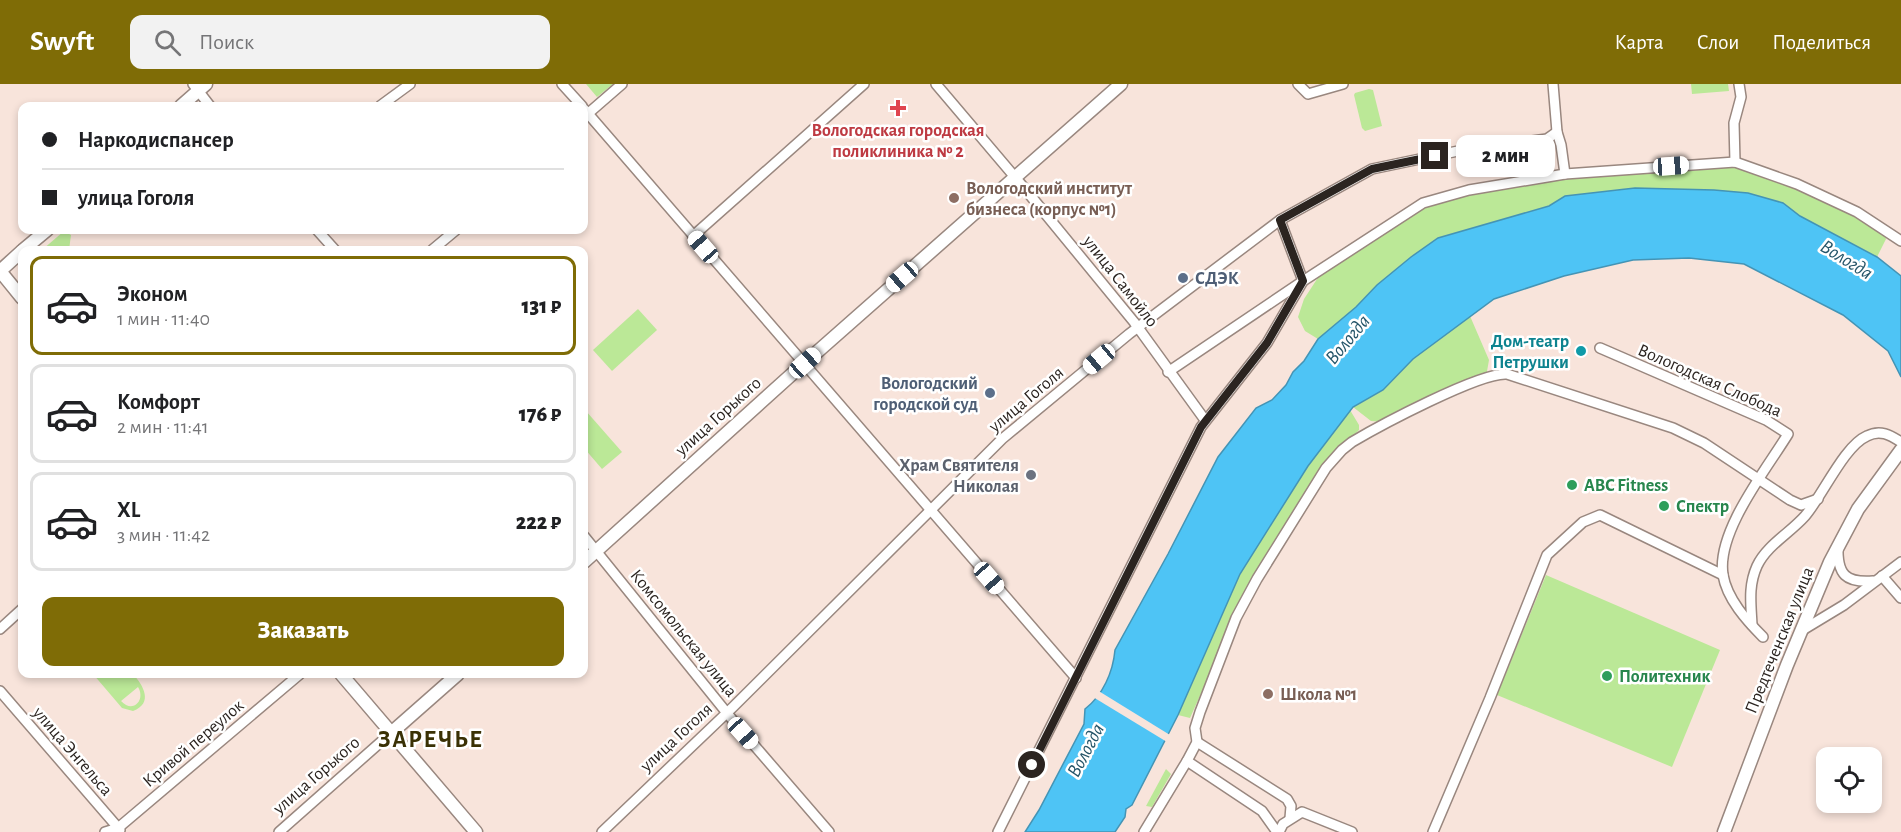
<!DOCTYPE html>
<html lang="ru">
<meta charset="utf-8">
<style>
body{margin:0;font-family:"Alegreya Sans",sans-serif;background:#f2f2f2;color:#202124;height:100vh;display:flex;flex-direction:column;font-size:22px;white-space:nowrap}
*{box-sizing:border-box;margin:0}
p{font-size:20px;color:#757577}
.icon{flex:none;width:33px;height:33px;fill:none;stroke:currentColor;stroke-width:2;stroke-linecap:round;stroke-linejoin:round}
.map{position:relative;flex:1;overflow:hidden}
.drawer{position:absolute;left:18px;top:162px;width:570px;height:432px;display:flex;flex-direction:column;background:#fff;border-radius:12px;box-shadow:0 3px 9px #0003}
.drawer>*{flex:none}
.top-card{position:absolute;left:18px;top:18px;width:570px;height:132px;border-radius:12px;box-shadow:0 3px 9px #0003;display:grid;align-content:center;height:132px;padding:0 24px;background:#fff}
.tools{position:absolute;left:1816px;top:663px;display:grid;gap:12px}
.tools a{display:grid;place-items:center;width:66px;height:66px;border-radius:12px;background:#fff;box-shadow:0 3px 9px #0003;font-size:30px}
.end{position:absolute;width:27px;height:27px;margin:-14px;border:8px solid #2b2420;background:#fff;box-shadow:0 0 0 3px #fff}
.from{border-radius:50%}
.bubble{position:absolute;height:42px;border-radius:12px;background:#fff;box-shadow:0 3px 9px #0003;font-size:20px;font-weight:800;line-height:42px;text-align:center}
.car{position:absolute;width:18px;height:36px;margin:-18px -9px;border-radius:8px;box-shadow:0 0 4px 2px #0007;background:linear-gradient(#fff 24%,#345 0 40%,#fff 0 76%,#345 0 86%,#fff 0)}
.top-card b{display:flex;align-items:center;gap:21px;height:57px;font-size:22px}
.top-card b+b{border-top:2px solid #e0e0e0}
.top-card i{width:15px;height:15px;background:#202124}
ul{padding:10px 0 0;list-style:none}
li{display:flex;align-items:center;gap:18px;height:99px;margin:0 12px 9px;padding:0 12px;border:3px solid #e0e0e0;border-radius:12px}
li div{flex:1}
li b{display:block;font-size:22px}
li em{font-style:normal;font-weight:800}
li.active{border-color:#7f6c06}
li>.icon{width:54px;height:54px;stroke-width:1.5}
.action{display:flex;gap:12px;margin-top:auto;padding:12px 24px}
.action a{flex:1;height:69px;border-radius:12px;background:#7f6c06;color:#fff;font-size:24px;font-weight:800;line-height:69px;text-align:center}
header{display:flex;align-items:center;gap:36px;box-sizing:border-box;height:84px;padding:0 30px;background:#7f6c06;color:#fff}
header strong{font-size:28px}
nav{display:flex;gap:33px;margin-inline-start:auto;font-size:21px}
.search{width:420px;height:54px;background:#f2f2f2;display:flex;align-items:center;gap:15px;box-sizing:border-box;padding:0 21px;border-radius:12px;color:#757577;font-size:22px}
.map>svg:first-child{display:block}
</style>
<header>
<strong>Swyft</strong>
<div class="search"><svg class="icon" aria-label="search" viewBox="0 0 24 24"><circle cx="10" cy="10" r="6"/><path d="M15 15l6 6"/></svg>Поиск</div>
<nav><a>Карта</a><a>Слои</a><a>Поделиться</a></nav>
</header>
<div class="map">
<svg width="1901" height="748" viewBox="0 0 1901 748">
<rect width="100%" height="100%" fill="#f8e4db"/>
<g fill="#bbe897" fill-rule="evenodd">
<path d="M586,0H613L597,13Z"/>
<path d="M1691,0H1728L1729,7L1692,10Z"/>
<path d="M1369,5L1373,6L1382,42L1365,47L1362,44L1354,11L1355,9Z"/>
<path d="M1735,81C1787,100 1838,119 1884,150L1886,155L1877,173L1800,132L1783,119L1714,106L1635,104L1565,112L1549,122L1438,154L1411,173L1377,201L1356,223L1318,255L1305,247L1298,233L1304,215L1321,189L1425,123L1470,109L1565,92Z"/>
<path d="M64,147L71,151L69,166H42Z"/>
<path d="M638,225L657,246L612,287L593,266Z"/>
<path d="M1470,232L1489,276L1486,293L1382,338L1371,337L1353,323L1383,306L1413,275Z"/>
<path d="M1350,326L1359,341V346L1323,383L1212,585L1190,634L1178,631L1240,490L1308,382Z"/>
<path d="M586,327L622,368L602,385L584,364V329Z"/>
<path d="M1546,491L1720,566L1672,683L1497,611Z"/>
<path d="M93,590H133C143,601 154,619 133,627L122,624ZM138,603C146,616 133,630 121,617Z"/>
<path d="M1166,685L1171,690L1152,723L1146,722Z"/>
</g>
<path fill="#4ec4f5" stroke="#4494b5" stroke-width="1.5" d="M1635,104L1714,106L1748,109L1783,119L1800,132L1877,173L1901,192V293L1888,267L1843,231L1744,180L1689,174L1633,176L1564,192L1494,215L1413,275L1383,306L1353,323L1308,382L1240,490L1178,631L1132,721L1126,725L1125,733L1115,748H1025L1039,726L1084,640L1085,625C1103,611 1113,588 1115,566L1168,470L1218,373L1256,324L1272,316L1286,301L1293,288L1304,277L1318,255L1356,223L1377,201L1411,173L1438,154L1549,122L1565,112Z"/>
<path fill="#f8e4db" d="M1097,606L1170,651L1167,658L1093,613Z"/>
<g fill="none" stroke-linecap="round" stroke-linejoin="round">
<g stroke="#99877f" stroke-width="12">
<g id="street">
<path d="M193,0L210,22"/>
<path d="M562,0L582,22"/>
<path d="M936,0L1025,105L1134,238L1205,336"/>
<path d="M1298,0L1308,10L1343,0"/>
<path d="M1553,0L1557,48L1561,61L1565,90"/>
<path d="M380,22L410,0"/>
<path d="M584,25L1076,594"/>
<path d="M584,33L622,0"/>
<path d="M1735,78L1734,39L1741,13L1739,0"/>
<path d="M317,146L335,166"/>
<path d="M693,152L864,0"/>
<path d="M432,166L456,146"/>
<path d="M1600,264L1766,336L1788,350C1766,386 1716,448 1723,491C1727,515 1747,537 1763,553"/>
<path d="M1168,288L1303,197L1423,119L1469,106L1565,90L1735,78L1797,100L1857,128L1901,157"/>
<path d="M584,452L735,639L829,748"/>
<path d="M1838,462C1837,491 1846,499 1873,497"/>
<path d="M1882,492L1901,514"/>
<path d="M1752,541C1751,520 1748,502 1757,482C1767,461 1790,449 1805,432C1823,411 1844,362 1867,352C1880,345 1890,351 1901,358"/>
<path d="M0,545L22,525"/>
<path d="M1801,547L1844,521L1901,478"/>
<path d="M0,607L120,746"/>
<path d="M1197,658L1287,715L1291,722L1290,734"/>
<path d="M1187,677L1262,727L1277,748"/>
<path d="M105,748L118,744L300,590"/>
<path d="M279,748L391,649"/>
<path d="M602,748L733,623L1002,355L1129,250L1280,136L1372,85L1458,67L1547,55L1557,48"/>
<path d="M998,748L1201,343L1267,259L1303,197L1280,136"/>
<path d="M1144,748L1187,677L1197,658L1195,644L1200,628L1236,534L1257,495L1326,384L1342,366L1352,358C1379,342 1480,288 1507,290L1673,344L1704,359L1790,416L1801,421L1818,415"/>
<path d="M1279,748L1283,740L1302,728L1352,748"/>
<path d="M1433,748L1490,614L1547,471L1583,438L1600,431L1723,491"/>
</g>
</g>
<g stroke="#99877f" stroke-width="15">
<g id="secondary">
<path d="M181,22L206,0"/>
<path d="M23,166L47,146"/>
<path d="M0,187L22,214"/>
<path d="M0,187L22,167"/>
<path d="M584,478L791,291L1121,0"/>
<path d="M341,590L476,748"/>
<path d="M391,649L458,590"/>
<path d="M1724,748L1787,581L1830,478L1858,425L1901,366"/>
</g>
</g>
<use href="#street" stroke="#fff" stroke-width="9"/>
<use href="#secondary" stroke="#fff" stroke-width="12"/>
</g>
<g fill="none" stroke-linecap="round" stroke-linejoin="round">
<path stroke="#2b2420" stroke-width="8" d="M1032,681L1201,343L1267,259L1303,197L1280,136L1372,85L1435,72"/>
</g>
<path fill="#e0444e" stroke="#fff" stroke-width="2" d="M895 15h6v6h6v6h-6v6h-6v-6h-6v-6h6z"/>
<g fill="#8d6e63" stroke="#fff" stroke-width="2">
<circle cx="954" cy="114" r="6"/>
<circle cx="1268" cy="610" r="6"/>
</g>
<g fill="#5c6f8a" stroke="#fff" stroke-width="2">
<circle cx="1183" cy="194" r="6"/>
<circle cx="990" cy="309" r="6"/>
</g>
<circle fill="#0f9aa8" stroke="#fff" stroke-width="2" cx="1581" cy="267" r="6"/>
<circle fill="#6b7280" stroke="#fff" stroke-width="2" cx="1031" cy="391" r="6"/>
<g fill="#2e9e5b" stroke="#fff" stroke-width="2">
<circle cx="1572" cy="401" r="6"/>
<circle cx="1664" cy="422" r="6"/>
<circle cx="1607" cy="592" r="6"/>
</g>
<g text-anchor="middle" stroke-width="5" stroke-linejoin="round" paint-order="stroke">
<g font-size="18" font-weight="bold" fill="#be3a42" stroke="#fff">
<text x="898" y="52">Вологодская городская<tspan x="898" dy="21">поликлиника № 2</tspan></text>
</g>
<g font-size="18" font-weight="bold" fill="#785e54" stroke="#fff" text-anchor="start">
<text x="966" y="110">Вологодский институт<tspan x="966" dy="21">бизнеса (корпус №1)</tspan></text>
<text x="1280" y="616">Школа №1</text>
</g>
<g font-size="18" font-weight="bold" fill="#4e5e75" stroke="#fff" text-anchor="start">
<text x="1195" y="200">СДЭК</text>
<text x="978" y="305" text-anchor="end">Вологодский<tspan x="978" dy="21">городской суд</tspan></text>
</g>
<g font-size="18" fill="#2b2420" stroke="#fff">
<text transform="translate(1121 197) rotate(52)" y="6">улица Самойло</text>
<text transform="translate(1710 296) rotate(24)" y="6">Вологодская Слобода</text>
<text transform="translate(1026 315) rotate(-40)" y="6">улица Гоголя</text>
<text transform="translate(718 332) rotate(-42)" y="6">улица Горького</text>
<text transform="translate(684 549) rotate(51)" y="6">Комсомольская улица</text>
<text transform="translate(1779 556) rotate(-68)" y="6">Предтеченская улица</text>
<text transform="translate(676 653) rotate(-43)" y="6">улица Гоголя</text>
<text transform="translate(193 659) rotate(-40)" y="6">Кривой переулок</text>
<text transform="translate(73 667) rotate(49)" y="6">улица Энгельса</text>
<text transform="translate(316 691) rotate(-41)" y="6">улица Горького</text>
</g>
<g font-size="18" font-weight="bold" fill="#0d838f" stroke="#fff" text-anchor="end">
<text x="1569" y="263">Дом-театр<tspan x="1569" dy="21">Петрушки</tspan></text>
</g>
<g font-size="18" font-weight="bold" fill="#5b616d" stroke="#fff" text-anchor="end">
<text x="1019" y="387">Храм Святителя<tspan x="1019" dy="21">Николая</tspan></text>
</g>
<g font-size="18" font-weight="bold" fill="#27864d" stroke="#fff" text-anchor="start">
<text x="1584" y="407">ABC Fitness</text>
<text x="1676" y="428">Спектр</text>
<text x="1619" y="598">Политехник</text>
</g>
<g font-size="20" font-style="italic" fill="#255569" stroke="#fff">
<text transform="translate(1847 175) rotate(32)" y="7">Вологда</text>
<text transform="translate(1347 255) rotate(-50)" y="7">Вологда</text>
<text transform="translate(1085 666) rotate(-62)" y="7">Вологда</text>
</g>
<g font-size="24" font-weight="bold" letter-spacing="1.5" fill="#3a3105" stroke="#fff">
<text x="431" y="663">ЗАРЕЧЬЕ</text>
</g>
</g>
</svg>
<div class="tools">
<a><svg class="icon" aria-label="locate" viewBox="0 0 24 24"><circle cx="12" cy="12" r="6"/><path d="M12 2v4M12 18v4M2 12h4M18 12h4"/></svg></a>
</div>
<i class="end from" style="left:1032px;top:681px"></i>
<i class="end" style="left:1435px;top:72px"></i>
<div class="bubble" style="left:1456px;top:51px;width:99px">2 мин</div>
<i class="car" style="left:1671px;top:82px;rotate:86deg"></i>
<i class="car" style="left:703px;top:163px;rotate:319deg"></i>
<i class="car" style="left:902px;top:193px;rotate:229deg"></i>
<i class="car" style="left:1099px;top:275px;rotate:230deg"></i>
<i class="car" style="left:805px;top:279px;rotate:48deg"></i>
<i class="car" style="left:989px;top:494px;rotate:139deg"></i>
<i class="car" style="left:743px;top:649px;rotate:138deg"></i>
<div class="top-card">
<b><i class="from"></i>Наркодиспансер</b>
<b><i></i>улица Гоголя</b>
</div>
<section class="drawer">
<ul>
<li class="active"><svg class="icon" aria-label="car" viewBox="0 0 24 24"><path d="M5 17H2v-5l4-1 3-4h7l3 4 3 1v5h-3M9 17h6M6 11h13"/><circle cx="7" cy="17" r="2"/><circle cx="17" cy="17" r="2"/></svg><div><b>Эконом</b><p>1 мин · 11:40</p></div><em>131 ₽</em></li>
<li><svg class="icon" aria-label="car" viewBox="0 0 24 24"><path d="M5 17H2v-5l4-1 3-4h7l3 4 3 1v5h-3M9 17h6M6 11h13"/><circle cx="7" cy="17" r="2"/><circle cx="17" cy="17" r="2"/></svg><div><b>Комфорт</b><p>2 мин · 11:41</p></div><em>176 ₽</em></li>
<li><svg class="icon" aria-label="car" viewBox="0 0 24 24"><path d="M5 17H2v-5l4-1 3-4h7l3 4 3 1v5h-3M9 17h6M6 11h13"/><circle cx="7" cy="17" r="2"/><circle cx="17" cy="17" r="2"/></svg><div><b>XL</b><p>3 мин · 11:42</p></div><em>222 ₽</em></li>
</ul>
<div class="action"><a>Заказать</a></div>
</section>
</div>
